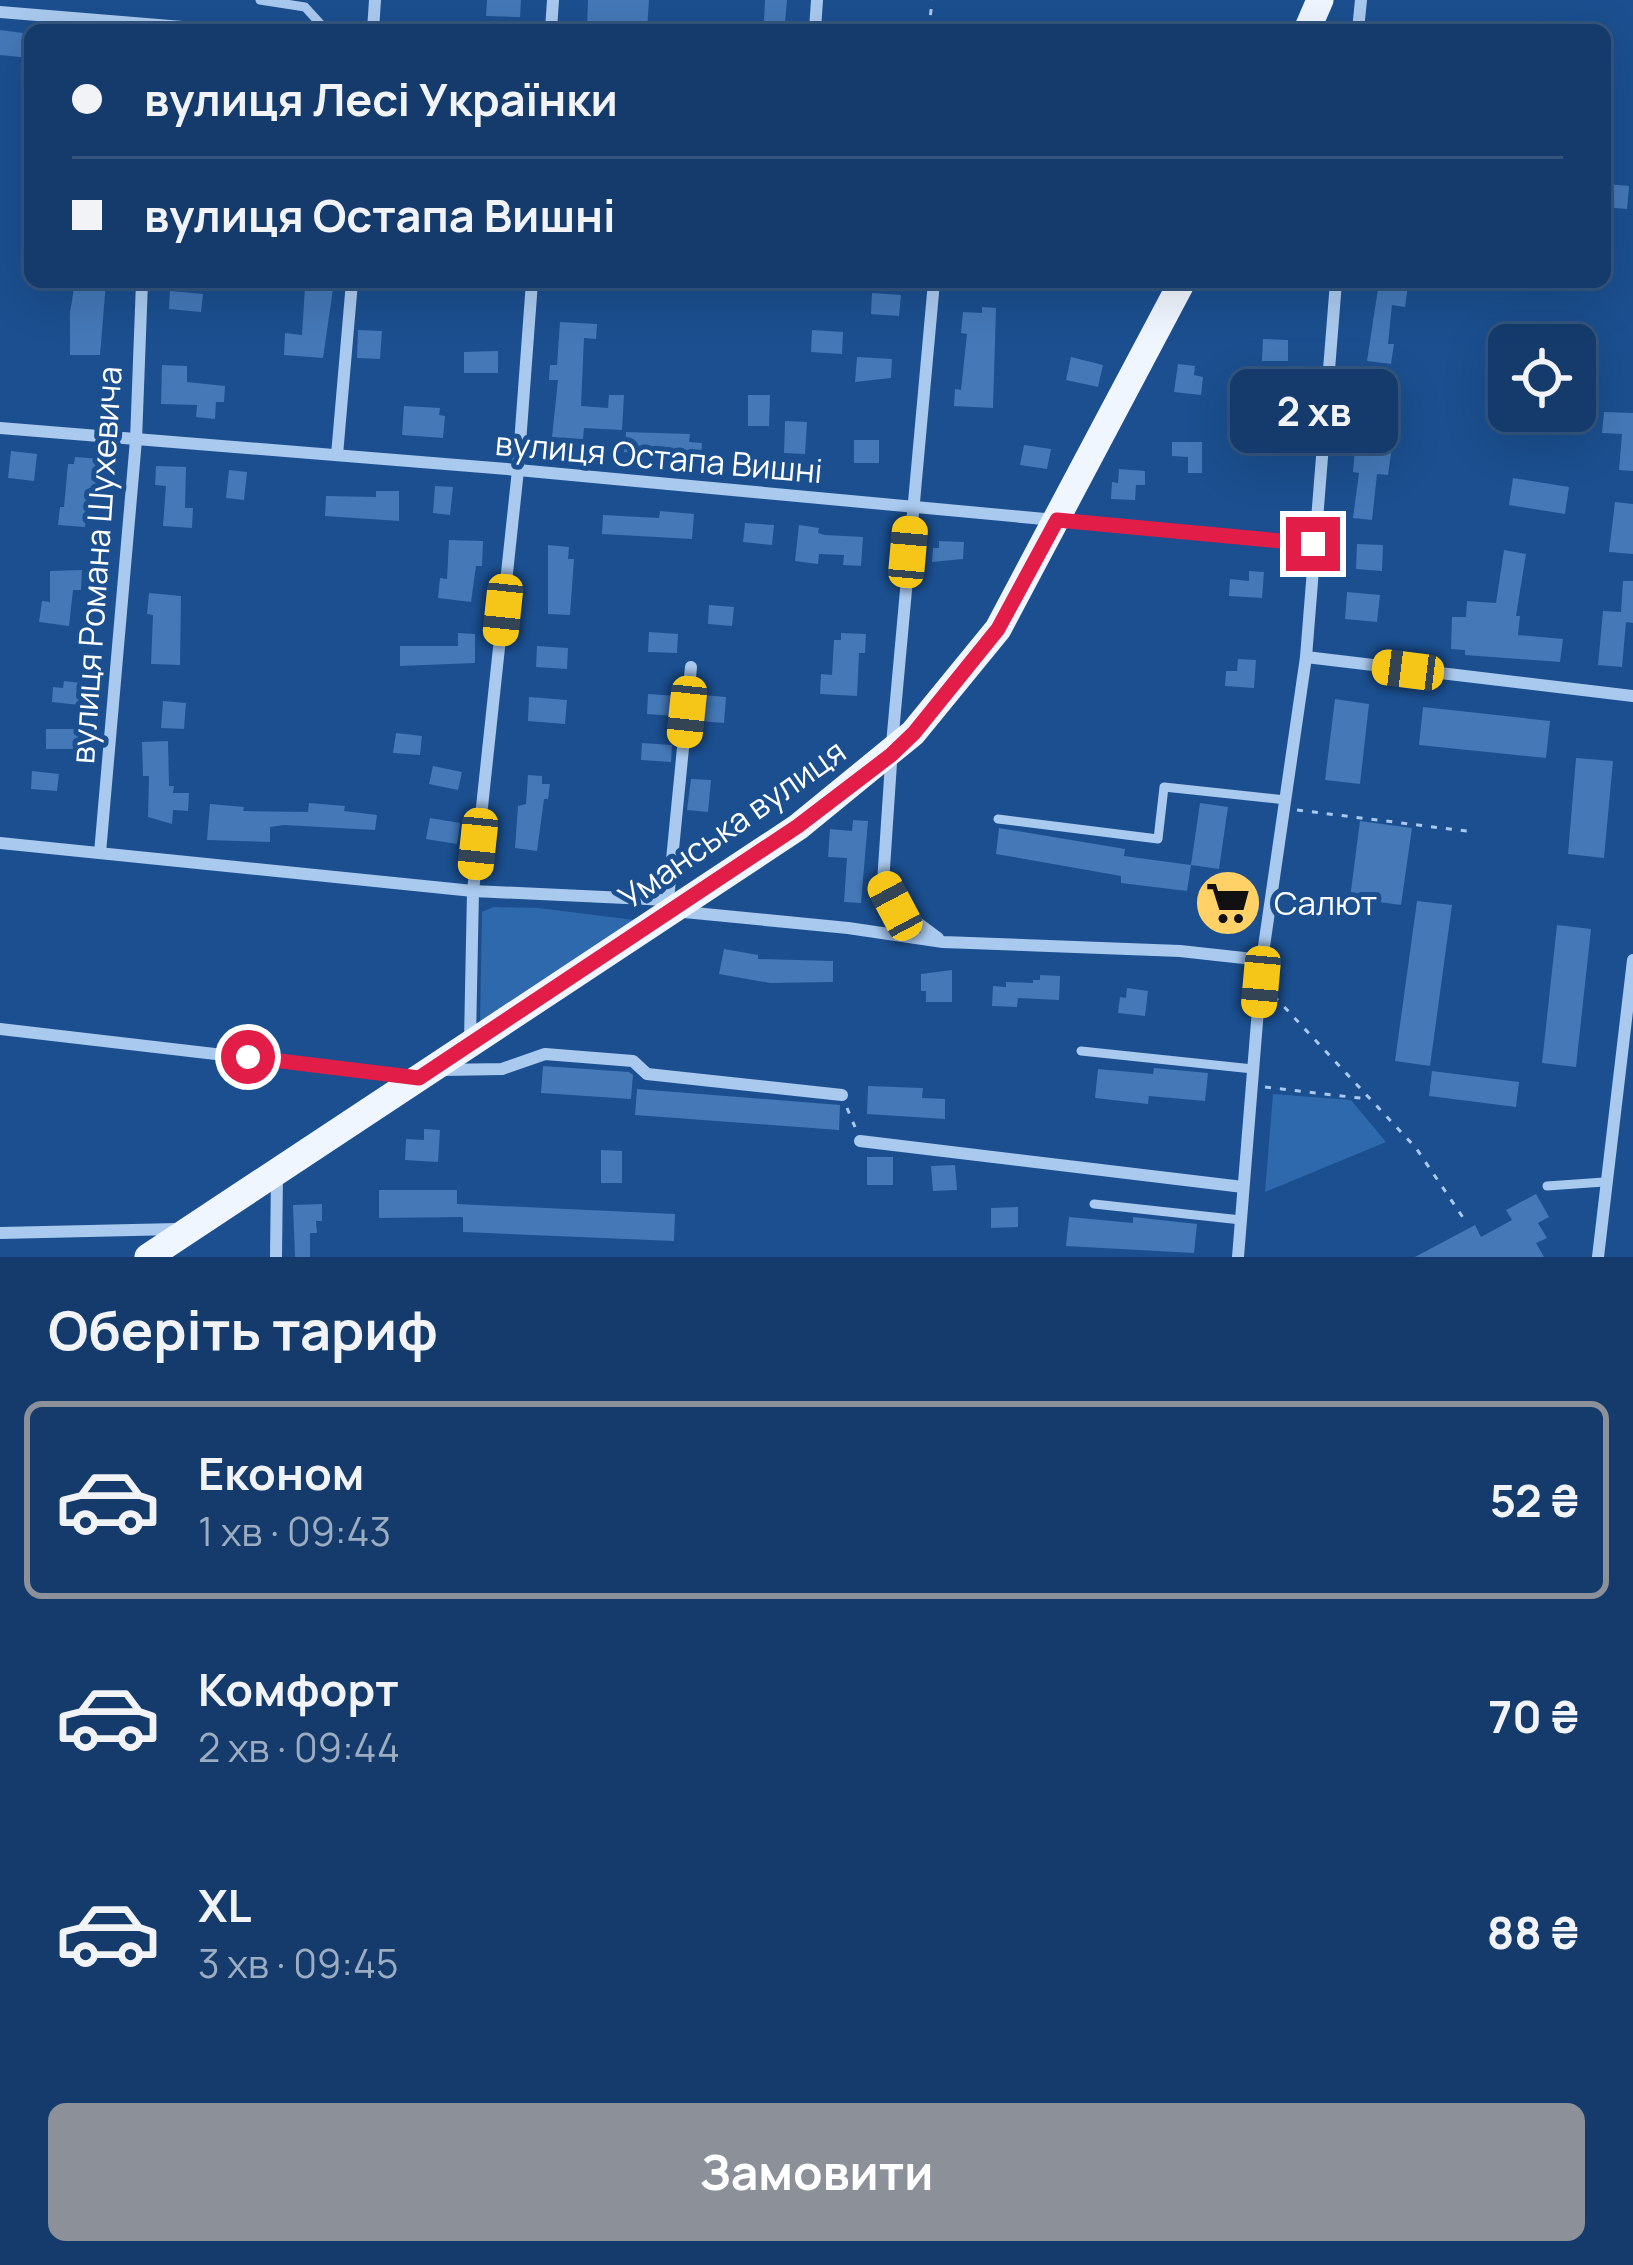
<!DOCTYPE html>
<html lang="uk">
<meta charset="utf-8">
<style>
body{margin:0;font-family:Manrope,sans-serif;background:#214673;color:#f1f3f6;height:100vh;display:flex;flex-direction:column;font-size:45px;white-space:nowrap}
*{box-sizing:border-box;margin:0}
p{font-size:39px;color:#9dadc1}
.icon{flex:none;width:66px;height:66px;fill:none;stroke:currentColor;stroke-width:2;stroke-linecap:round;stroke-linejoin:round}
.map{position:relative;height:1257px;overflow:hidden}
.drawer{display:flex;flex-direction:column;background:#143b6b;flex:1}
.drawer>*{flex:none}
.hud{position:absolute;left:24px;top:24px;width:1587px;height:264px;border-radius:18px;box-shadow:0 12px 48px #0002,0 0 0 3px #33557e;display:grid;align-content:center;height:264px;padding:0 48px;background:#143b6b}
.controls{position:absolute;left:1488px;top:324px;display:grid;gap:24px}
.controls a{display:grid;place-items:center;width:108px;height:108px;border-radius:18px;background:#143b6b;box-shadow:0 12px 48px #0002,0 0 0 3px #33557e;font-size:60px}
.end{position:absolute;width:54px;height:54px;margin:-27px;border:15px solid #e11d48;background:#fff;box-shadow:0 0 0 6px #fff}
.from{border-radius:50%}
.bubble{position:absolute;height:84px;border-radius:18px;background:#143b6b;box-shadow:0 12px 48px #0002,0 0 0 3px #33557e;font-size:39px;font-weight:700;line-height:84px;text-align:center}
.car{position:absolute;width:36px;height:72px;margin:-36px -18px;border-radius:15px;box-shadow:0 0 9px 3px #0007;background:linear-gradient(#f5c518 24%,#345 0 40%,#f5c518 0 76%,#345 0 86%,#f5c518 0)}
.hud b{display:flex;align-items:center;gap:42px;height:114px;font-size:45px}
.hud b+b{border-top:3px solid #33557e}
.hud i{width:30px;height:30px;background:#f1f3f6}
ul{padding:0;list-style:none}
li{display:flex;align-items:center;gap:36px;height:198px;margin:0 24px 18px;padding:0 24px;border:6px solid transparent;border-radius:18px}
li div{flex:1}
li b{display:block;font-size:45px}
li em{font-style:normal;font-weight:700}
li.on{border-color:#8c9099}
li>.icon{width:108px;height:108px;stroke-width:1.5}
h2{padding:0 48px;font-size:54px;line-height:144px}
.action{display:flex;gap:24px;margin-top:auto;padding:24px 48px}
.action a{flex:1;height:138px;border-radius:18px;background:#8c9099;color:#fff;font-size:48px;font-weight:700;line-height:138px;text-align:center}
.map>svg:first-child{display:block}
</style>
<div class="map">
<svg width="1633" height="1257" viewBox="0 0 1633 1257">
<rect width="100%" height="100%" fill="#1b4f8f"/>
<g fill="#2e69ad">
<path d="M493,907L538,908L634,920L480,1024L482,912Z"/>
<path d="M1273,1094L1351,1100L1386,1142L1265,1192Z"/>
</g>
<g fill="#4478b7">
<path d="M487,0H521L520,17L486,16Z"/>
<path d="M588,0H649L647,30L587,28Z"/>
<path d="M765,0H787L785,23L764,21Z"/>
<path d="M0,30L30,34V58L0,55Z"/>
<path d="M1605,184L1629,186L1627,209L1605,207Z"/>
<path d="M75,282H106L100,355H70V313Z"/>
<path d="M1379,282L1408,285L1405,307L1392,305L1388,344H1394L1391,364L1367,361Z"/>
<path d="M305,287L333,289L323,358L284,355L285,333L302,335Z"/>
<path d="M170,291L203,294L201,312L169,309Z"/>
<path d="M872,293L901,295L899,316L871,314Z"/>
<path d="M982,307L996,308L993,408L954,406L955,389L961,390L967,334L961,333L963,312L982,313Z"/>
<path d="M560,322L597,324L596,339L584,338L581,406L608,408L609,395H624L622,430L584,428L583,439L552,437L558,380H549L550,365H557Z"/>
<path d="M358,330L382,331L380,359L357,358Z"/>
<path d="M812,330L843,332L842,354L811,352Z"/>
<path d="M1263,339L1288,340V361H1262Z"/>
<path d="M498,351V373H464V352Z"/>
<path d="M857,357L892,359L891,378L855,382Z"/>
<path d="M1071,357L1103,365L1098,387L1066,380Z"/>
<path d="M1178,364L1195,366L1194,375L1203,377L1201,395L1174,392Z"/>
<path d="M162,365L187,366V382L225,386L224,402H216L215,419L196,417L197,405L161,404Z"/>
<path d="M748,395H770L769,426H748Z"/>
<path d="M404,406L440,408L439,415L445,416L443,438L402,435Z"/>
<path d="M1359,406L1381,407L1380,417L1396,418L1388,475L1377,474L1372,520L1353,518L1359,473L1353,472Z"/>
<path d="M1604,412L1633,413V471L1619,470L1622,434L1602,433Z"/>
<path d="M1256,419L1282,422L1279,451L1242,447L1244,427L1256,428Z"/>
<path d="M785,421L807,422L805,454L784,453Z"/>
<path d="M626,432L690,434L689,442L702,443L701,458L624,452Z"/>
<rect x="854" y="440" width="25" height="23"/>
<path d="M1172,442H1202V473H1188V457L1172,456Z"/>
<path d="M1024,445L1051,449L1047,469L1020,465Z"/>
<path d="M11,451L37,454L34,481L8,478Z"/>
<path d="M75,457L104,459L101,489L89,488L85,527L58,525L60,507H64L68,464H74Z"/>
<path d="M156,466L186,467L185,508H193L192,528L163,526L166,486L155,485Z"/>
<path d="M1119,469L1145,471V485H1136L1135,500L1111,499L1112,482L1118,483Z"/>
<path d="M229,470L247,472L244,500L226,498Z"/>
<path d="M1513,478L1569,487L1565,514L1509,505Z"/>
<path d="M435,486L453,487L450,515L433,513Z"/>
<path d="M376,491H399V521L325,516L326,496L376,497Z"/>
<path d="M1615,502L1633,504V554L1609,552Z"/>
<path d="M660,511L694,514L692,539L602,534L603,515L659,518Z"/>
<path d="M745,523L774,525L772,545L743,542Z"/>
<path d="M799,525L819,528L818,533L825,535L863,537L861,566L843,565L844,555L819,554L818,564L795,561Z"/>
<path d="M449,540L483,541L482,566H476L471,602L438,598L440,578L447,579Z"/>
<path d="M939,541L964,542L963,559L932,562L933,548H939Z"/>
<path d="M1357,544L1383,545L1382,571L1356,569Z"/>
<path d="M548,545L569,547L568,559H574L570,615L548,614Z"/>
<path d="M1504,550L1526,554L1516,616H1520L1518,635L1563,639L1560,662L1465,655V650L1451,649L1452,617H1466L1467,601L1496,603Z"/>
<path d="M82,570L81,590H73L69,626L39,622L42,601L50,602V571Z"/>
<path d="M1249,571L1264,572L1262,598L1229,596L1230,579L1249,581Z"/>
<path d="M1623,581H1633V623L1626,622L1622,667L1598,665L1603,611L1621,612Z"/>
<path d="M1347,592L1380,595L1377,622L1345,619Z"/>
<path d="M149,593L181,596L180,665L151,664L153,615L147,614Z"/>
<path d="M709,605L734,607L732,626L708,624Z"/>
<path d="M649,632L678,634L677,653L648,652Z"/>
<path d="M458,633L475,634V663L400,666V646H458Z"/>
<path d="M841,633L866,634L865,653H859L857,696L820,694L821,674L832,675L834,640H841Z"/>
<path d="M537,646L568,648L567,669L536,667Z"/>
<path d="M1238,659L1256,660L1254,688L1225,686L1226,671H1237Z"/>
<path d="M64,681L81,683L79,705L52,702L53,687L63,688Z"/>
<path d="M648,694L677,696L676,716L647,714Z"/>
<path d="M702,695L726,697L724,723L700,721Z"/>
<path d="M529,697L567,700L565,724L528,721Z"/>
<path d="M1335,699L1369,704L1360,784L1325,780Z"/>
<path d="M163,701L186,703L184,729L161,728Z"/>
<path d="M1423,707L1550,721L1546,758L1419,745Z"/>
<rect x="46" y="729" width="32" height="20"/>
<path d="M396,733L422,736L420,755L393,753Z"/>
<path d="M168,741L169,786H174L173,793H189L188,811L173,810L172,824L148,817L149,776H143L142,742Z"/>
<path d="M642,743L672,745L671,762L641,760Z"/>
<path d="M1576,758L1613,761L1604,858L1568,854Z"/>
<path d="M433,766L462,772L458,790L429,784Z"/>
<path d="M32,771L59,774L57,791L31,789Z"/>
<path d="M528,775L542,776V784H550L548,799H544L537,851L515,848L518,806L526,804Z"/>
<path d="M691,779L711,780L708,812L687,810Z"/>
<path d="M309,803L345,806L344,811L377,815L375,830L284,825L270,827V842L207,840L210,804L244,807L243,811L308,812Z"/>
<path d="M1200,803L1228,807L1219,869L1191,865Z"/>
<path d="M430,818L460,823L457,844L426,839Z"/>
<path d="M853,820L868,821L861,903L844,902L847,858L828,857L830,829L852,831Z"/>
<path d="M1360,821L1412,828L1401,905L1350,898Z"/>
<path d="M999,828L1125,849L1124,856L1191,865L1187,891L1121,883V876L996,854Z"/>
<path d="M1417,901L1452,905L1430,1066L1395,1061Z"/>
<path d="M1557,925L1591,929L1576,1067L1542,1063Z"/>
<path d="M724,949L758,955V959L833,961V982L770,983L719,974Z"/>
<path d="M952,970V1002H926V991H921V974Z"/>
<path d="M1040,975L1060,976L1059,1000L1018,998L1017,1007L992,1006L993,986L1006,987V982L1033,983V980H1040Z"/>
<path d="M1127,988L1148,991L1145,1016L1118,1013L1120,997L1126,998Z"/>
<path d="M543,1066L629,1072L633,1075L631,1099L541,1093Z"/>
<path d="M1154,1068L1208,1073L1205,1101L1149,1096L1148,1104L1095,1098L1098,1069L1153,1074Z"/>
<path d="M1432,1071L1519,1082L1516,1107L1429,1096Z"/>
<path d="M868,1086L923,1088L922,1098L945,1099V1119L867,1114Z"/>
<path d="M637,1089L840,1105L839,1130L635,1115Z"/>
<path d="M424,1129L440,1130L438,1162L405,1160L406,1139L424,1140Z"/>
<path d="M601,1150L622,1151V1183H601Z"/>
<rect x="867" y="1157" width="26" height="28"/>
<path d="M955,1165L957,1190L933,1191L931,1166Z"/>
<path d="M379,1190H457V1204L675,1214L674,1241L463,1232V1217L379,1218Z"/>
<path d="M1536,1194L1549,1217L1538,1223L1547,1238L1536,1243L1544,1257H1415L1475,1225L1481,1237L1512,1220L1506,1210Z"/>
<path d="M322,1204V1221H316L317,1233H310V1257H295L293,1205Z"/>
<path d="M1018,1207V1227L991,1228V1208Z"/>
<path d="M1069,1217L1133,1223V1217L1197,1224L1194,1253L1066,1246Z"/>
</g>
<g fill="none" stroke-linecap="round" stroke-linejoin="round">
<g stroke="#a9c9ee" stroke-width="3" stroke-dasharray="6 9" stroke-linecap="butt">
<path d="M929,30L932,0"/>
<path d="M1297,810L1474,832"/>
<path d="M1274,996L1416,1148L1464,1219"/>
<path d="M1265,1087L1368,1099"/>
<path d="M847,1108L855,1127"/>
</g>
<g stroke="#a9c9ee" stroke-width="9">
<path d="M260,0L305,7L326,30"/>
<path d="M998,819L1158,839L1164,787L1286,800"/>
<path d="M1081,1051L1253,1069"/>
<path d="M1547,1186L1604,1182"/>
<path d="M1094,1204L1241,1220"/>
</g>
<g stroke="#a9c9ee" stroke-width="12">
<path d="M0,12L219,30"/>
<path d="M373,30L375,0"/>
<path d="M551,30L553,0"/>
<path d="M815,30L817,0"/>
<path d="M1358,30L1361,0"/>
<path d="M934,282L893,733L883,883L895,906L938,938"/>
<path d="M0,428L518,470L1313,544"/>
<path d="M337,455L352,282"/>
<path d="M1306,657L1633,696"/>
<path d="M0,843L473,891L668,900L684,912L848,928L943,942L1180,951L1262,960"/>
<path d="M100,853L136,440L142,282"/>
<path d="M668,900L691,667"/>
<path d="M0,1029L412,1077"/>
<path d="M470,1040L473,891L518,470L532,282"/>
<path d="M444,1070L502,1069L545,1054L633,1061L647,1074L842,1095"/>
<path d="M860,1141L1243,1187"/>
<path d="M0,1233L177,1229"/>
<path d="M276,1257L277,1174"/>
<path d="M1238,1257L1262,960L1306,657L1336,282"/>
<path d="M1598,1257L1633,960"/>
</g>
<g stroke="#f0f6ff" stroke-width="27">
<path d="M1307,30L1320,0"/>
<path d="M148,1257L798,827L913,733L998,629L1182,282"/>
</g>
</g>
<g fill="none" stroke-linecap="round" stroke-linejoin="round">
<path stroke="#e11d48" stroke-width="15" d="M248,1057L419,1078L798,826L891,755L914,733L998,629L1057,520L1313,544"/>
</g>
<defs>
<g id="supermarket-disc" transform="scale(3.45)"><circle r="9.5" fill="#ffd166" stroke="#1b4f8f"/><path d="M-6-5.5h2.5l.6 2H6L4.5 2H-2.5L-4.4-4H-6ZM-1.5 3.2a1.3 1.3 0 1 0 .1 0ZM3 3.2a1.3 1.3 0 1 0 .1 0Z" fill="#111"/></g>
</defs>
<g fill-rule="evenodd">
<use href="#supermarket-disc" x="1228" y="903"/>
</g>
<g text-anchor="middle" stroke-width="10" stroke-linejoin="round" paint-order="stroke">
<g font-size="33" fill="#fff" stroke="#1b4f8f">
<text transform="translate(659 457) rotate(5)" y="12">вулиця Остапа Вишні</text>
<text transform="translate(96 565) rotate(-86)" y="12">вулиця Романа Шухевича</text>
<text transform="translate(732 824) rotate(-35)" y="12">Уманська вулиця</text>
</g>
<g font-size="33" fill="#fff" stroke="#1b4f8f" text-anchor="start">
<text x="1274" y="915">Салют</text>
</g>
</g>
</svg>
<div class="controls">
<a><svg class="icon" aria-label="locate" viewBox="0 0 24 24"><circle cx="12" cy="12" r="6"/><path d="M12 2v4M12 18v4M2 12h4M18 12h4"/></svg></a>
</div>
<i class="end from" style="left:248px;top:1057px"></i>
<i class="end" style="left:1313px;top:544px"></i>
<div class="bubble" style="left:1230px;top:369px;width:168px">2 хв</div>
<i class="car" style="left:908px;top:552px;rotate:5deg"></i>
<i class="car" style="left:503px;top:610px;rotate:186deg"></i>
<i class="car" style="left:1408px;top:670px;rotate:277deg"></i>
<i class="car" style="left:687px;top:712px;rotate:186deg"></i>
<i class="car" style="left:478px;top:844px;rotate:186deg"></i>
<i class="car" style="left:895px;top:906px;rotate:332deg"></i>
<i class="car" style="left:1261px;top:982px;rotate:185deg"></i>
<div class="hud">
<b><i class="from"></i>вулиця Лесі Українки</b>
<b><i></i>вулиця Остапа Вишні</b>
</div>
</div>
<section class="drawer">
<h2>Оберіть тариф</h2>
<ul>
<li class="on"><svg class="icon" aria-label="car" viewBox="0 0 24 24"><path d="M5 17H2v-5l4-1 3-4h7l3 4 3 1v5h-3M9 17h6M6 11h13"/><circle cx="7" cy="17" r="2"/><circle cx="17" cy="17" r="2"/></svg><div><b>Економ</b><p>1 хв · 09:43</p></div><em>52 ₴</em></li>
<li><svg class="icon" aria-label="car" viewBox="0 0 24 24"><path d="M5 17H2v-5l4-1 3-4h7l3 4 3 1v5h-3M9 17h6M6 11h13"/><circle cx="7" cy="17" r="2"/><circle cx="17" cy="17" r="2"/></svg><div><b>Комфорт</b><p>2 хв · 09:44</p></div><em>70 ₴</em></li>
<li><svg class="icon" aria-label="car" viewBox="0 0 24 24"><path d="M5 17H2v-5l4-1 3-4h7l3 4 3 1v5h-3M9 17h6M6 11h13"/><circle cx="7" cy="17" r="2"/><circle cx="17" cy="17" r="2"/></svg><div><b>XL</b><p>3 хв · 09:45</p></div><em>88 ₴</em></li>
</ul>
<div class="action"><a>Замовити</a></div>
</section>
